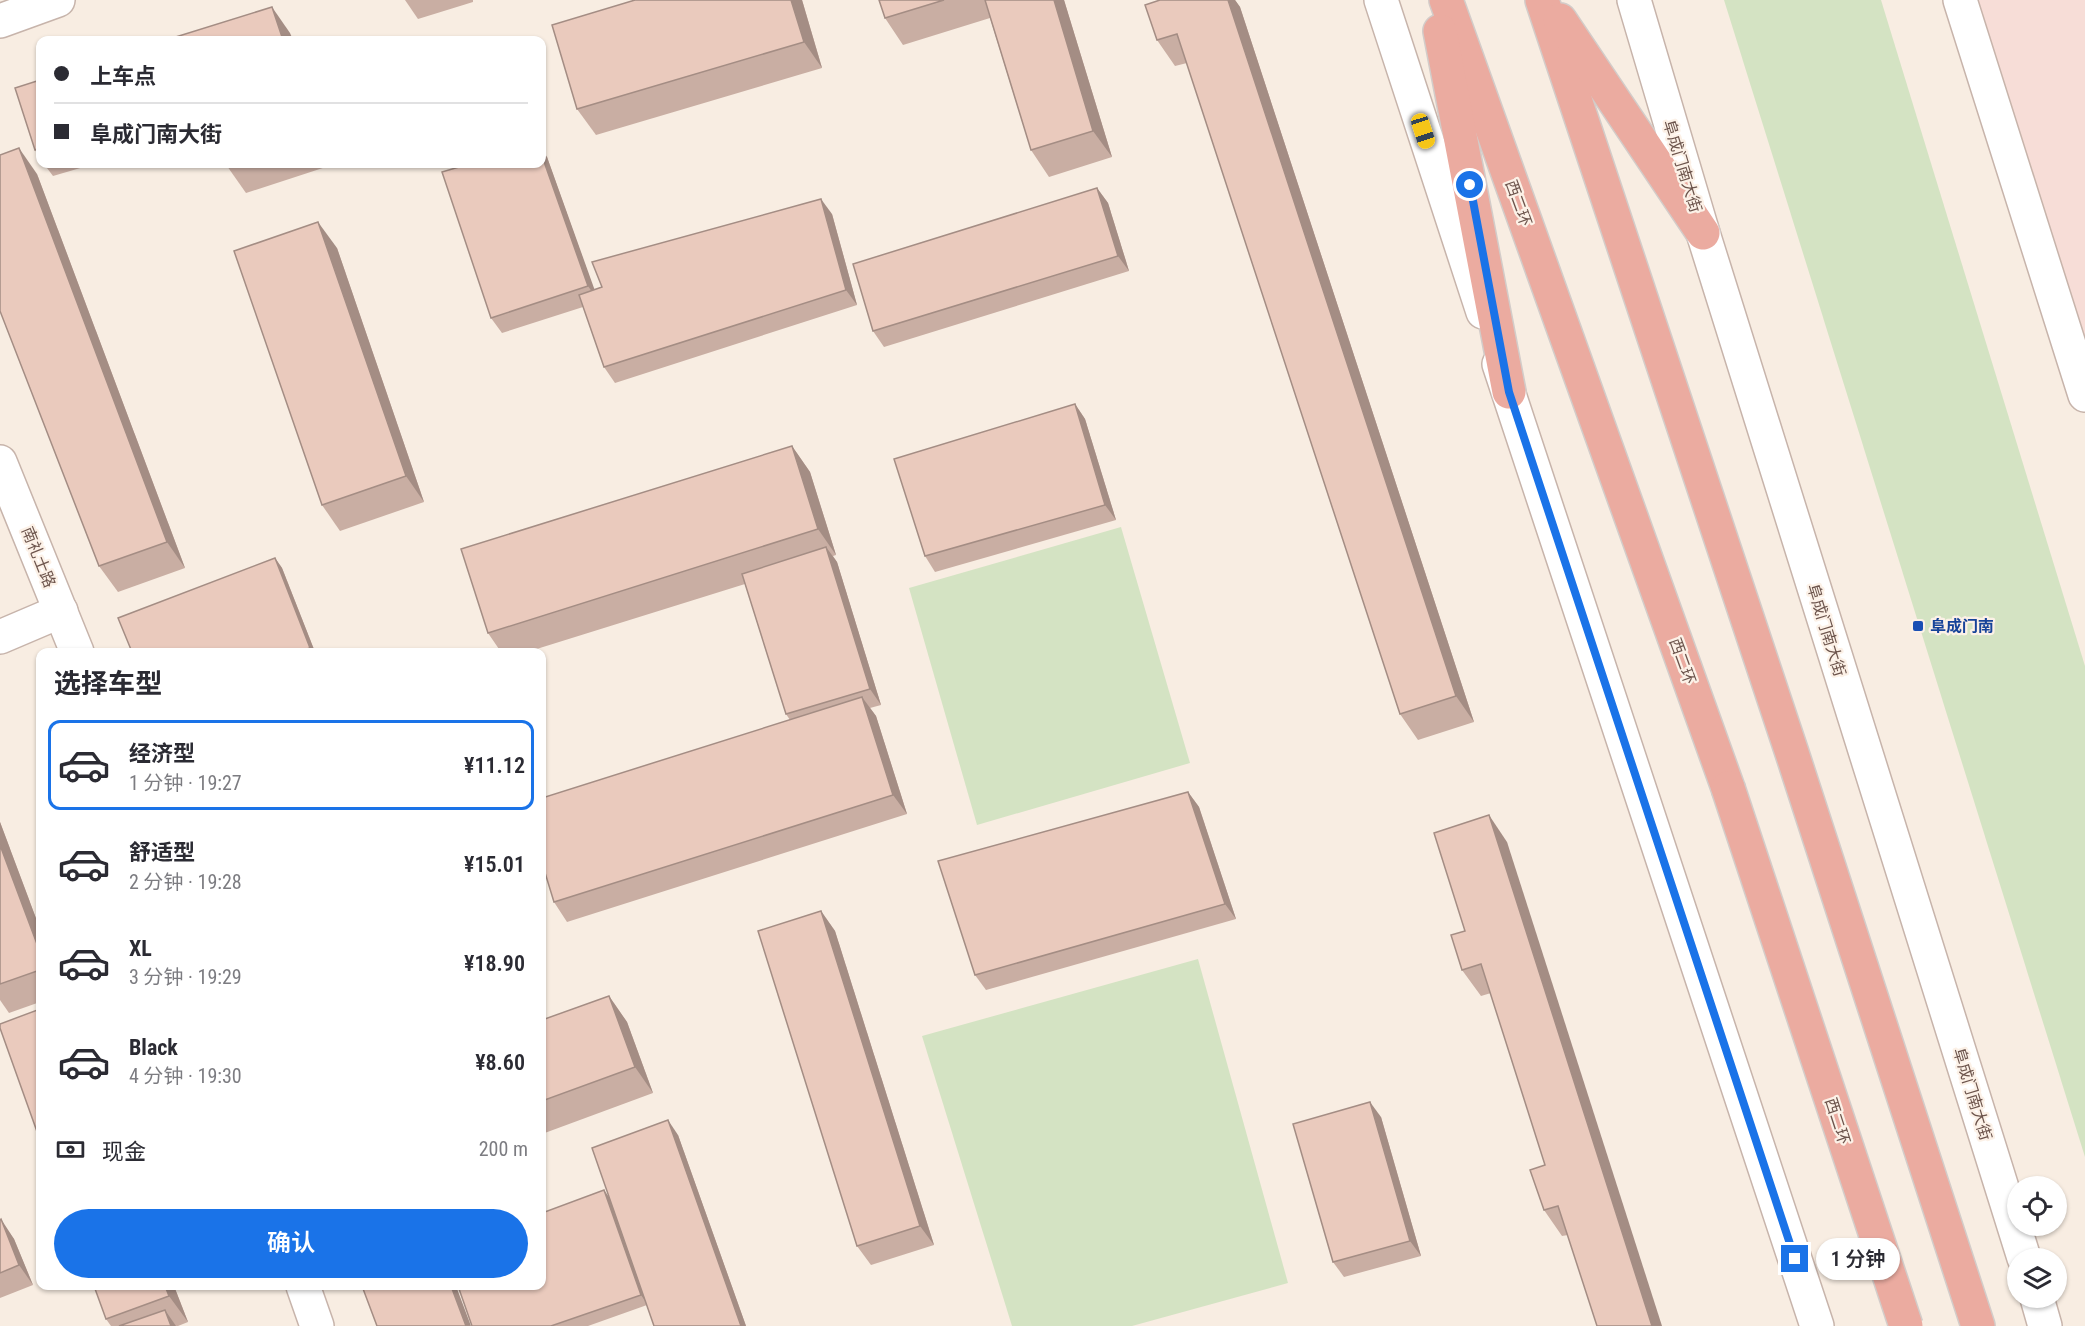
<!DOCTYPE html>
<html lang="zh">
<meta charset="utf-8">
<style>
body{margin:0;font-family:"Roboto Condensed","Noto Sans SC",sans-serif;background:#f7f7f7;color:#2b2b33;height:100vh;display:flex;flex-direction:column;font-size:22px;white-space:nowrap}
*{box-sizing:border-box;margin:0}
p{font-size:20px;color:#7c7c81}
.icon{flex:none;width:33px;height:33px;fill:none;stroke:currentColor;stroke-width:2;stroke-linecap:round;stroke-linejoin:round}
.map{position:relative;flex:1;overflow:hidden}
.details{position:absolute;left:36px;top:648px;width:510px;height:642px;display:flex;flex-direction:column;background:#fff;border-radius:12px;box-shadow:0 2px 4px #0004}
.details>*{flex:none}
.top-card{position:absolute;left:36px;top:36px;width:510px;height:132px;border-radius:12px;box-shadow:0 2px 4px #0004;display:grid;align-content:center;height:132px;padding:0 18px;background:#fff}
.tools{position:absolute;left:2007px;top:1176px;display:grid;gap:12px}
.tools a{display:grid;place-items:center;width:60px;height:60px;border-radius:50%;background:#fff;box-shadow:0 2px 4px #0004;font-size:30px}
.end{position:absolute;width:27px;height:27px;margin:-14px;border:8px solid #1a73e8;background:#fff;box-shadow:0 0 0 3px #fff}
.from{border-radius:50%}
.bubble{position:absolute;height:42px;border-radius:21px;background:#fff;box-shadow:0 2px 4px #0004;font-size:20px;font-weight:600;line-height:42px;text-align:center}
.car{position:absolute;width:18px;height:36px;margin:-18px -9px;border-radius:8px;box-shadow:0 0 4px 2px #0007;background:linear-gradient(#f5c518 24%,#345 0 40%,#f5c518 0 76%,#345 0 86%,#f5c518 0)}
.top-card b{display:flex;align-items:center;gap:21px;height:57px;font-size:22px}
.top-card b+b{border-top:2px solid #e1e1e2}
.top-card i{width:15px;height:15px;background:#2b2b33}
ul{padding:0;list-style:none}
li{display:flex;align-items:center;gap:18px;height:90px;margin:0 12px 9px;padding:0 6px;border:3px solid transparent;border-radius:12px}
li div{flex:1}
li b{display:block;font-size:22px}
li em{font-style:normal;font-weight:600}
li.on{border-color:#1a73e8}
li>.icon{width:54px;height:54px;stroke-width:1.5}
h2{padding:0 18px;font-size:27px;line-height:72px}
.pay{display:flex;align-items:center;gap:15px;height:66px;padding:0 18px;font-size:22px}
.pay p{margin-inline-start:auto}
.button{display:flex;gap:12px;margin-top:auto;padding:12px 18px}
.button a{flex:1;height:69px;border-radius:36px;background:#1a73e8;color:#fff;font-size:24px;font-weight:600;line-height:69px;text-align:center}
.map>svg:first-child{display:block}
</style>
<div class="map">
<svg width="2085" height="1326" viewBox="0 0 2085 1326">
<rect width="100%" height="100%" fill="#f8ede2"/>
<path fill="#f7ddd7" d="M1960,0H2085V395Z"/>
<g fill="#d4e3c3">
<path d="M1724,0H1881L2085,666V1157Z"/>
<path d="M1121,527L1190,763L977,825L909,588Z"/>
<path d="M1198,959L1288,1283L1132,1326H1012L922,1036Z"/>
</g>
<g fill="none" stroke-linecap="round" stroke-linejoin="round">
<g stroke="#c7b4ab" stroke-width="36">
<g id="minor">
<path d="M1381,0L1483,312"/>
<path d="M1634,0L1703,233L2024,1258"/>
<path d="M1960,0L2085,395"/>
<path d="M0,21L58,0"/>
<path d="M1499,364L1817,1326"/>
<path d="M0,462L77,652"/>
<path d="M0,637L61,611"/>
<path d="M303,1286L317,1326"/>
<path d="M2037,1298L2045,1326"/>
</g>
</g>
<g stroke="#d3ccc9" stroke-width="36">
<g id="highway">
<path d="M1446,0L1728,788"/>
<path d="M1542,0L1792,753L1978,1326"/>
<path d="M1560,20L1703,233"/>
<path d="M1440,31L1509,392"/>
</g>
</g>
<use href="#minor" stroke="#fff" stroke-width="33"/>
<use href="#highway" stroke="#ebaba0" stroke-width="33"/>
<g stroke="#d3ccc9" stroke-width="36" stroke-linecap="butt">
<path id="highway-bridge" d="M1728,788L1906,1326"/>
</g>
<use href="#highway-bridge" stroke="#ebaba0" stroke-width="33"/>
</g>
<g fill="#c9aea3">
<path d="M405,0H473V2L418,19Z"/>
<path d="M635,0H802L822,68L596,135L577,109Z"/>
<path d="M879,0H1064L1112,157L1049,177L1031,150L990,18L903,45L885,18Z"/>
<path d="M1160,0H1235L1240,7L1474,722L1418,740L1400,714L1187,63L1175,66L1157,40Z"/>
<path d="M40,80V158L35,150Z"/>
<path d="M547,157L594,290L832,214L857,305L615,383L604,367L583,307L502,333L491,318Z"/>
<path d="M44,164H94L53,176Z"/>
<path d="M226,164H332V165L246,193L227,166Z"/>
<path d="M37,174L185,568L118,592L99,566Z"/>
<path d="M1097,188L1108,203L1129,271L884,347L873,331Z"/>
<path d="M337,248L424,502L340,531L322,505Z"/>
<path d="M1075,404L1085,419L1116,520L935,572L925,556Z"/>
<path d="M792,446L810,472L836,555L833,556L837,562L881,705L870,708L876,716L907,814L567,922L554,902L790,720L786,714L745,584L527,652H501L488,633Z"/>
<path d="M275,558L282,568L315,652H132Z"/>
<path d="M1188,792L1199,807L1236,919L986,990L975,975Z"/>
<path d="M0,822L40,929V1002L9,1013L0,1000Z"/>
<path d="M1507,842L1568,1235L1562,1236L1544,1210L1545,1165L1491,993L1481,996L1462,970L1465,931Z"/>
<path d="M821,911L835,931L934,1245L871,1265L857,1246Z"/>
<path d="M609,996L627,1022L653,1093L542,1134V1020Z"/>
<path d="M1381,1117L1421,1256L1344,1277L1333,1262Z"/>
<path d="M678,1135L746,1326H654L647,1305L588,1326H472L604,1190L609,1198Z"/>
<path d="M0,1220L14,1239L33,1285L0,1298Z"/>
<path d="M174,1286L188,1322L178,1326H111L106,1319Z"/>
</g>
<g fill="#a48d84">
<path d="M791,0H802L822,68L804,42Z"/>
<path d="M1054,0H1064L1112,157L1093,131Z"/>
<path d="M1228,0H1235L1240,7L1474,722L1456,696Z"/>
<path d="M272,7L290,33L293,40H283Z"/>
<path d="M19,148L37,174L185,568L167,542Z"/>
<path d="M542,149L547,157L599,302L588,286L542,156Z"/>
<path d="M1097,188L1108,203L1129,271L1118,256Z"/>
<path d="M821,199L832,214L857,305L846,290Z"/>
<path d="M318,222L337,248L424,502L406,476Z"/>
<path d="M1075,404L1085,419L1116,520L1105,505Z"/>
<path d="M792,446L810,472L836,555L818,529Z"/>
<path d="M826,547L837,562L881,705L870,689Z"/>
<path d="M275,558L282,568L315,652H313L310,648Z"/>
<path d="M862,697L876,716L907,814L893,795Z"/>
<path d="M1188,792L1199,807L1236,919L1225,904Z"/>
<path d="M1489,815L1507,842L1662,1326H1652Z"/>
<path d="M0,822L40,929V952L0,845Z"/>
<path d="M821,911L835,931L934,1245L920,1226Z"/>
<path d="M609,996L627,1022L653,1093L635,1067Z"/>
<path d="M1370,1102L1381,1117L1421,1256L1410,1241Z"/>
<path d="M668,1120L678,1135L746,1326H741Z"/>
<path d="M604,1190L611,1200L648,1305L641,1295Z"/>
<path d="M1,1219L14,1239L33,1285L19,1265Z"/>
<path d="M165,1286H174L188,1322L169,1296Z"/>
<path d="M451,1286H456L471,1326H466Z"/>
<path d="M165,1310L176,1326H171Z"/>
</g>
<g fill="#eacabd" stroke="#a48d84" stroke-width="1.5">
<path d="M635,0H791L804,42L577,109L552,25Z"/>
<path d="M879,0H944L885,18Z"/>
<path d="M985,0H1054L1093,131L1031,150Z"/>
<path d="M1160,0H1228L1456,696L1400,714L1177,34L1157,40L1145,5Z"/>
<path d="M272,7L283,40H166Z"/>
<path d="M40,80V148L35,150L15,88Z"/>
<path d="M19,148L167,542L99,566L0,311V155Z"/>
<path d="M542,156L588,286L491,318L442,172L469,164H542Z"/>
<path d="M226,164H236L227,166Z"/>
<path d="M1097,188L1118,256L873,331L853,264Z"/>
<path d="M821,199L846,290L604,367L579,295L602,287L592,262Z"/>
<path d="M318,222L406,476L322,505L234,251Z"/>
<path d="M1075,404L1105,505L925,556L894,459Z"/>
<path d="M792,446L818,529L488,633L461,549Z"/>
<path d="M826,547L870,689L786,714L742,574Z"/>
<path d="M275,558L310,648L297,652H132L118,618Z"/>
<path d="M862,697L893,795L554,902L542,863V798Z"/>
<path d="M1188,792L1225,904L975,975L938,861Z"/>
<path d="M1489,815L1652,1326H1597L1558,1206L1544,1210L1530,1170L1545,1165L1481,964L1462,970L1451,935L1465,931L1434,833Z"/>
<path d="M0,845L40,952V970L0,984Z"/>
<path d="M821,911L920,1226L857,1246L758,931Z"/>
<path d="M609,996L635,1067L542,1101V1020Z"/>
<path d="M40,1009V1140L0,1028V1024Z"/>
<path d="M1370,1102L1410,1241L1333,1262L1293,1124Z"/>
<path d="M668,1120L741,1326H654L592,1148Z"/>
<path d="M604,1190L641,1295L551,1326H472L458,1286H542V1213Z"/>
<path d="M1,1219L19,1265L0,1273V1220Z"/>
<path d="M94,1286H165L169,1296L106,1319Z"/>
<path d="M362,1286H451L466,1326H377Z"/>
<path d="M165,1310L171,1326H119Z"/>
</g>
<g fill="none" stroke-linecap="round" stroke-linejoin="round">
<path stroke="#1a73e8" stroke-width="8" d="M1470,185L1509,392L1795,1259"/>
</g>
<rect fill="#1a4fb4" stroke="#fcf1e7" stroke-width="2" x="1912" y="620" width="12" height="12" rx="3"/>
<g text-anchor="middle" stroke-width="4.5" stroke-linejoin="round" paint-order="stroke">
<g font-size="16" fill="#6c544c" stroke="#fcf1e7">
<text transform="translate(1683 166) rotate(73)" y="6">阜成门南大街</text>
<text transform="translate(1519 203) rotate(70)" y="6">西二环</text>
<text transform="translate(39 557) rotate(68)" y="6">南礼士路</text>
<text transform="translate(1827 630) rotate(73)" y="6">阜成门南大街</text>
<text transform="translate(1683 661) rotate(70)" y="6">西二环</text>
<text transform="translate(1973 1094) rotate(73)" y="6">阜成门南大街</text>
<text transform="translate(1838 1121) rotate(72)" y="6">西二环</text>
</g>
<g font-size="16" font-weight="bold" fill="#164399" stroke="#fcf1e7" text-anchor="start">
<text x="1930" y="632">阜成门南</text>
</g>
</g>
</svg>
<div class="tools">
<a><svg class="icon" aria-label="locate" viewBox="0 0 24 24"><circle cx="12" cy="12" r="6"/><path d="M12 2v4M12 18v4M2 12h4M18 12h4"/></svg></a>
<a><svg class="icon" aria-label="layers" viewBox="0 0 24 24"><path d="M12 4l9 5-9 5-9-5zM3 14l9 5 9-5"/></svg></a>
</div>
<i class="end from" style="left:1470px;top:185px"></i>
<i class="end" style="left:1795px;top:1259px"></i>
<div class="bubble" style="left:1816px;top:1238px;width:84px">1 分钟</div>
<i class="car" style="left:1423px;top:131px;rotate:162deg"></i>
<div class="top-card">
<b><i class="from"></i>上车点</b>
<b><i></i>阜成门南大街</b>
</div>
<section class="details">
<h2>选择车型</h2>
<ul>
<li class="on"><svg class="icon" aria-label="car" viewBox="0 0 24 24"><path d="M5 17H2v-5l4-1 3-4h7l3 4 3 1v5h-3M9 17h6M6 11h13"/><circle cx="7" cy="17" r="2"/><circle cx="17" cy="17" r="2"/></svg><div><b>经济型</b><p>1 分钟 · 19:27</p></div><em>¥11.12</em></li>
<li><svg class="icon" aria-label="car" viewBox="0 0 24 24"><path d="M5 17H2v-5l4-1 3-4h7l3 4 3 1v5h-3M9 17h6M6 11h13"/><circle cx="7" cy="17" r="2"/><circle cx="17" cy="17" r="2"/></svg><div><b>舒适型</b><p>2 分钟 · 19:28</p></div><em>¥15.01</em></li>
<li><svg class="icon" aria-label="car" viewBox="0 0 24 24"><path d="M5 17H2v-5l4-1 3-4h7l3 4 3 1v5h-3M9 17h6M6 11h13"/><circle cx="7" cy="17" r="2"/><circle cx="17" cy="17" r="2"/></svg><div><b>XL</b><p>3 分钟 · 19:29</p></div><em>¥18.90</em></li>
<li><svg class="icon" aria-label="car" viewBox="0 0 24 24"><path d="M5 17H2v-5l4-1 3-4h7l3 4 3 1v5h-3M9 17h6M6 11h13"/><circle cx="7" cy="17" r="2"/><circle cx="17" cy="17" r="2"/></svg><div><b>Black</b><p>4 分钟 · 19:30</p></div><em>¥8.60</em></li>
</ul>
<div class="pay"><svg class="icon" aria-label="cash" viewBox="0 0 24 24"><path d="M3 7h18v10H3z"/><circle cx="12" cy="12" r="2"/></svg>现金<p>200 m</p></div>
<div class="button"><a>确认</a></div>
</section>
</div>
